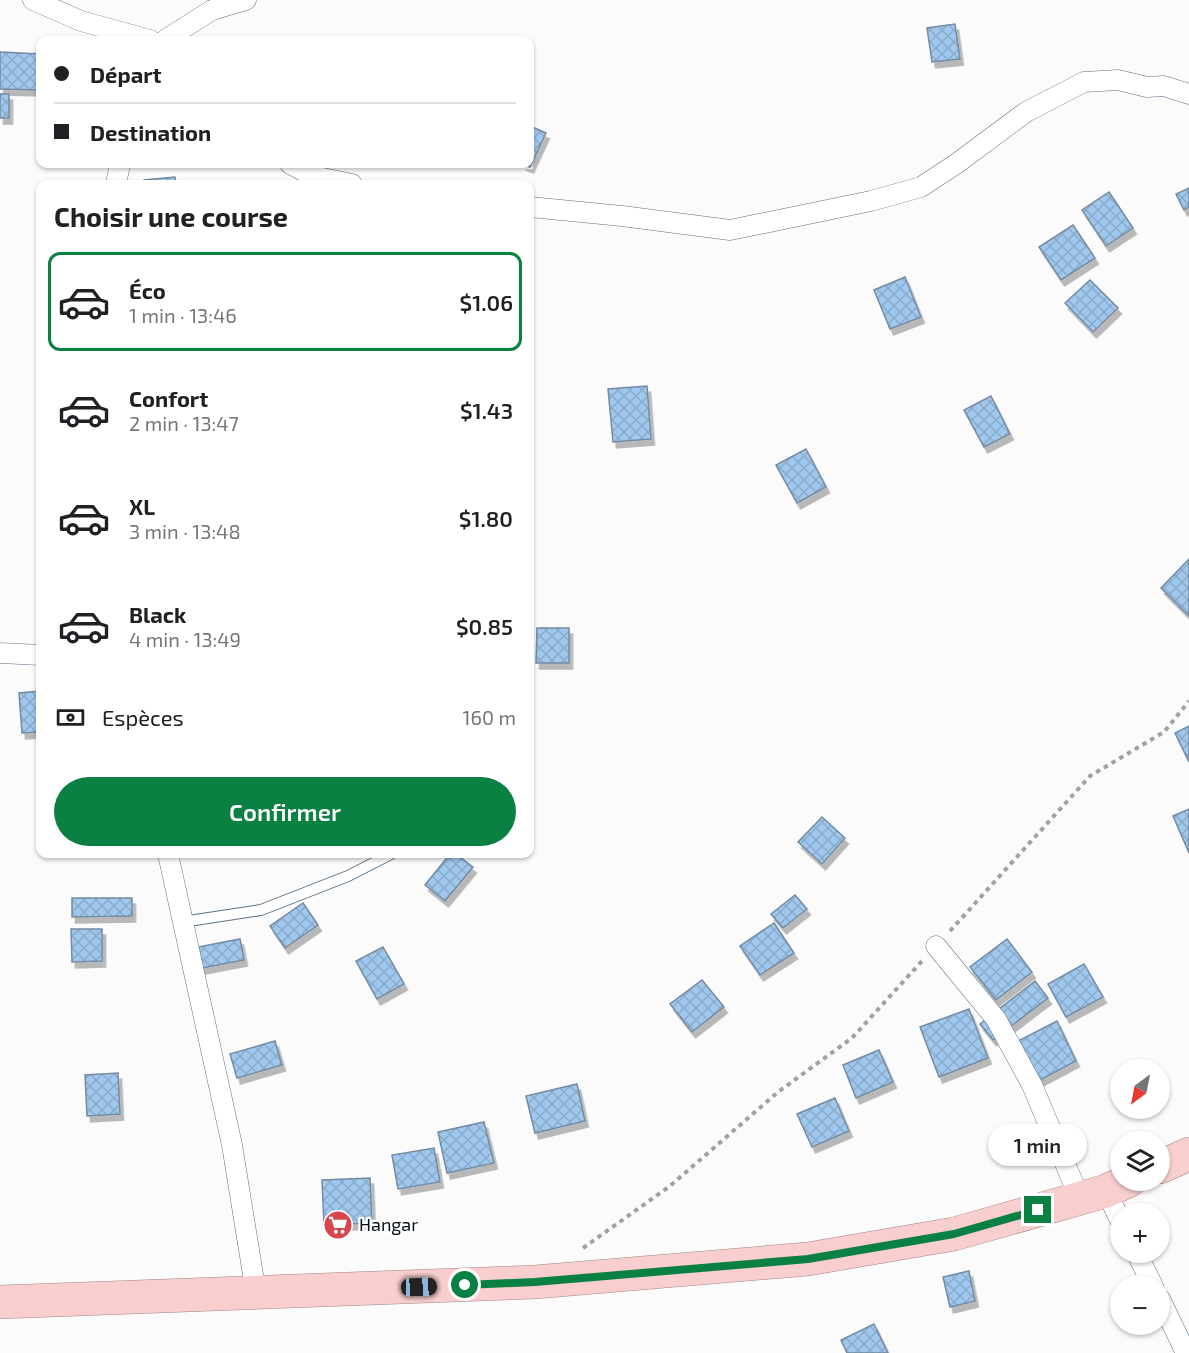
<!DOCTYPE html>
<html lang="fr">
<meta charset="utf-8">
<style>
body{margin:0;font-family:"Exo 2",sans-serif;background:#f6f6f6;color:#202124;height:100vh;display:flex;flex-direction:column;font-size:22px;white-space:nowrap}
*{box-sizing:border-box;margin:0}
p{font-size:20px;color:#757577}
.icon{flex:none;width:33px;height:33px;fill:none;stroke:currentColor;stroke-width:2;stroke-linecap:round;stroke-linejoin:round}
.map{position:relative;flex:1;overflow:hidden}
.details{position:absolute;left:36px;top:180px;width:498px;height:678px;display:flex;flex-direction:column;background:#fff;border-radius:12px;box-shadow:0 2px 4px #0004}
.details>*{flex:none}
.hud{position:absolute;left:36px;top:36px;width:498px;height:132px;border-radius:12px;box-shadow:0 2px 4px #0004;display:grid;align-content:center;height:132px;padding:0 18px;background:#fff}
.needle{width:39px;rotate:212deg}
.fabs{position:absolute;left:1110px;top:1059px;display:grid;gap:12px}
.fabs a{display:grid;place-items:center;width:60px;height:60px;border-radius:50%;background:#fff;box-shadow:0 2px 4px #0004;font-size:30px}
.end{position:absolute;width:27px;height:27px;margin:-14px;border:8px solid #0b8043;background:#fff;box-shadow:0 0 0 3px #fff}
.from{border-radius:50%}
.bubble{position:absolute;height:42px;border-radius:21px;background:#fff;box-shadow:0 2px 4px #0004;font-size:20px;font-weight:600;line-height:42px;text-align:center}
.car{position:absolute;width:18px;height:36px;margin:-18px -9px;border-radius:8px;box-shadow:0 0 4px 2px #0007;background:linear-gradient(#222 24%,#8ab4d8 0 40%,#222 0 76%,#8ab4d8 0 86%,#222 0)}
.hud b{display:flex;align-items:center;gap:21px;height:57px;font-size:22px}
.hud b+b{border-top:2px solid #e0e0e0}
.hud i{width:15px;height:15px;background:#202124}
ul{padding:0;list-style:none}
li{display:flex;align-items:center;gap:18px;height:99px;margin:0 12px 9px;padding:0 6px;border:3px solid transparent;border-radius:12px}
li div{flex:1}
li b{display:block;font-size:22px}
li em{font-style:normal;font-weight:600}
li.selected{border-color:#0b8043}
li>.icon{width:54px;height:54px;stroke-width:1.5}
h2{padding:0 18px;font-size:27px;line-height:72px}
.pay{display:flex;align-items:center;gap:15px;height:66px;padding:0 18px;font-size:22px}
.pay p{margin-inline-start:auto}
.action{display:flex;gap:12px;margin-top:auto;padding:12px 18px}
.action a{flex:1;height:69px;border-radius:36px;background:#0b8043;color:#fff;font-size:24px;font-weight:600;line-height:69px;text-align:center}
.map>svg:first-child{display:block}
</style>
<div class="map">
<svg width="1189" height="1353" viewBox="0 0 1189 1353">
<defs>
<pattern id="building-cross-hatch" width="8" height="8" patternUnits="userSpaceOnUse" patternTransform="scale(1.5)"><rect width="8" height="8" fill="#a0c8ee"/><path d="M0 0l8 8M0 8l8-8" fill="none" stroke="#88abcb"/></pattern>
<filter id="shadow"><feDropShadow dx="3.5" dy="6" stdDeviation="0" flood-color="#0004"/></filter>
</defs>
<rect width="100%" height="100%" fill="#fbfbfb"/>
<g fill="url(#building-cross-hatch)" stroke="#748ba1" stroke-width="1.5" filter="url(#shadow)">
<path d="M955,24L960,59L932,62L927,28Z"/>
<path d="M0,52L40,54L38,90L0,89Z"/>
<rect x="0" y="94" width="9" height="24"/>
<path d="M530,126L546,133L530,167L522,164H530Z"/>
<path d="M175,177L176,184H144V180Z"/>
<path d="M1189,188V207L1184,210L1176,194Z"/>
<path d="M1109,192L1133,228L1106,246L1082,210Z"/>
<path d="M1073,225L1095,258L1061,280L1039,247Z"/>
<path d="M905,277L921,317L890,329L874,290Z"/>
<path d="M1090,280L1118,308L1093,332L1065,303Z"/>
<path d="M647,386L651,439L613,442L608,389Z"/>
<path d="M991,396L1010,434L984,447L964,410Z"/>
<path d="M806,449L826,487L797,503L776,465Z"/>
<path d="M1189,559V616L1161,588Z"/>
<path d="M537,628H569V663H536Z"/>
<path d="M40,691V732L22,733L19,693Z"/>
<path d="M1189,726V762L1175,733Z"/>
<path d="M1189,809V853L1173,816Z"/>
<path d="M822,817L845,838L822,864L798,842Z"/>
<path d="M450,854H456L473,867L445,901L425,885Z"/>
<path d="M795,895L807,909L783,928L771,914Z"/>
<path d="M72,898H132V916L72,917Z"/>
<path d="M303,903L318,925L285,948L270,926Z"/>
<path d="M774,923L794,953L760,975L740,946Z"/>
<path d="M71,929H102V961L72,962Z"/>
<path d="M240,939L244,960L202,968L198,947Z"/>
<path d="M1007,939L1032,972L996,1000L970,967Z"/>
<path d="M383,947L404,984L377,999L356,961Z"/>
<path d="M1084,964L1103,997L1066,1017L1048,984Z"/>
<path d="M702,980L724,1007L692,1032L670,1004Z"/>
<path d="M1035,981L1048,998L993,1040L980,1024Z"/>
<path d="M969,1009L988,1058L939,1077L920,1027Z"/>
<path d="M1057,1021L1076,1061L1038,1081L1018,1041Z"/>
<path d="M275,1041L282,1065L237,1078L230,1054Z"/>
<path d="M879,1050L893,1082L856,1098L843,1065Z"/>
<path d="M118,1073L120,1114L87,1116L85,1075Z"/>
<path d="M577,1084L585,1121L535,1133L526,1096Z"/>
<path d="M835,1098L849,1131L812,1147L797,1114Z"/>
<path d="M484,1122L494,1163L447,1173L438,1132Z"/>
<path d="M434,1148L440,1182L398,1189L392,1155Z"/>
<path d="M370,1178L372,1223L324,1225L322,1180Z"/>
<path d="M969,1271L975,1301L950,1307L943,1277Z"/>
<path d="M874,1324L888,1353H847L841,1340Z"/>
</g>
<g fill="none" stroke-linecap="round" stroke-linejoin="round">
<g stroke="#5b7287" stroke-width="12">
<path id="service" d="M182,922L261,910L348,876L391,854"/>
</g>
<g stroke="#5b7287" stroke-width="21">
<g id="minor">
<path d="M33,0L81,21L150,40"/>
<path d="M165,40L212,10L246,0"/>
<path d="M290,164L313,176L352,184"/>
<path d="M116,184L120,164"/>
<path d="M530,207L622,216L730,230L871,201L921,187L956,164L1026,112L1084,82L1118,80L1147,87L1164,86L1189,94"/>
<path d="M0,653L40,655"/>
<path d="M168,854L232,1145L256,1293"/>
<path d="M936,946L996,1019L1032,1085L1080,1199"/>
<path d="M1106,1191L1120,1220"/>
<path d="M1136,1252L1153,1286"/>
<path d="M1160,1299L1186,1353"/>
</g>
</g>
<g stroke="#a38486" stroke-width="34">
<g id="trunk">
<path d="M1160,1167L1189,1154"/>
<path d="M0,1302L535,1282L808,1259L954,1234L1106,1191L1130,1180"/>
</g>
</g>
<g stroke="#9ea2a5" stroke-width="4" stroke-dasharray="4.5 4.5" stroke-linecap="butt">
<path d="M950,931L1090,776L1164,732L1189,701"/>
<path d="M583,1248L670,1186L778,1092L852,1038L922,961"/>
</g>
<use href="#service" stroke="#fff" stroke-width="10"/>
<use href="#minor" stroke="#fff" stroke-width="20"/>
<use href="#trunk" stroke="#f8cfce" stroke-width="33"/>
</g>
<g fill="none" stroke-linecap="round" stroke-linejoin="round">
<path stroke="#0b8043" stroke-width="8" d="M465,1285L535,1282L808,1259L954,1234L1038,1210"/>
</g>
<defs>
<g id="supermarket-disc" transform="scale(1.5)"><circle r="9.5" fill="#d6464d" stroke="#fff"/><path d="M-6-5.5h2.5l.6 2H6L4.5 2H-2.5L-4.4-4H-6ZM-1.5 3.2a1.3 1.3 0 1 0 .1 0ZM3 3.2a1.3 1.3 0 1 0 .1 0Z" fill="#fff"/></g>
</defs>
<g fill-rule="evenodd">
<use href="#supermarket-disc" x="338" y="1225"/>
</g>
<g text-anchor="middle" stroke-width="4.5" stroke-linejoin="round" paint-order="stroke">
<g font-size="18" fill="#071018" stroke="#fff" text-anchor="start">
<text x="359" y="1231">Hangar</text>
</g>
</g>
</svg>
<div class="fabs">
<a><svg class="needle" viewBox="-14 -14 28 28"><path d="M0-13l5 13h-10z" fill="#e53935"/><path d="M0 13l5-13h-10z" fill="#757577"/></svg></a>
<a><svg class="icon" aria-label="layers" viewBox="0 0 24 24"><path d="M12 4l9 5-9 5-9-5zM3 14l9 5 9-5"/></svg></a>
<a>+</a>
<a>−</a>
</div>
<i class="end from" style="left:465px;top:1285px"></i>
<i class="end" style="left:1038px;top:1210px"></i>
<div class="bubble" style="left:988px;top:1124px;width:99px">1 min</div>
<i class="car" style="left:419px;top:1287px;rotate:88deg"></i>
<div class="hud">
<b><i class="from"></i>Départ</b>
<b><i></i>Destination</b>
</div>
<section class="details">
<h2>Choisir une course</h2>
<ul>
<li class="selected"><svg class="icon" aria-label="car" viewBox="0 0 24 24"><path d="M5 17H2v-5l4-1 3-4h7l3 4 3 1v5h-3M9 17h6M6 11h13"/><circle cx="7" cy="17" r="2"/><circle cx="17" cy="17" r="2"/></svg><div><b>Éco</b><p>1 min · 13:46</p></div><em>$1.06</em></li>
<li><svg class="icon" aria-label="car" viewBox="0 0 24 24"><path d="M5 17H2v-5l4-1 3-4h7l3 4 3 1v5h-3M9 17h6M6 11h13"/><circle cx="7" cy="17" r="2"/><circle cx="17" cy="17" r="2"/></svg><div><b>Confort</b><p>2 min · 13:47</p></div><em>$1.43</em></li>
<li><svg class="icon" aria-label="car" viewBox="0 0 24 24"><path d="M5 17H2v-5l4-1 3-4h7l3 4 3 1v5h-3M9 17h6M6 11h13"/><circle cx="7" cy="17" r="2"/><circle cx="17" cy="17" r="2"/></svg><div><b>XL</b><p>3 min · 13:48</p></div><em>$1.80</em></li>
<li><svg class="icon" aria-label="car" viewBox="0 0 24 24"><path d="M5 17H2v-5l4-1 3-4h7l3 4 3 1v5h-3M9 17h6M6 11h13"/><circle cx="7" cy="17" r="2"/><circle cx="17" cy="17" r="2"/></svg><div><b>Black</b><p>4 min · 13:49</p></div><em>$0.85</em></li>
</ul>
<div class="pay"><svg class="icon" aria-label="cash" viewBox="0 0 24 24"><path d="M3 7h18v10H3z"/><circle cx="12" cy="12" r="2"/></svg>Espèces<p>160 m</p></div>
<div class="action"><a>Confirmer</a></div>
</section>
</div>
